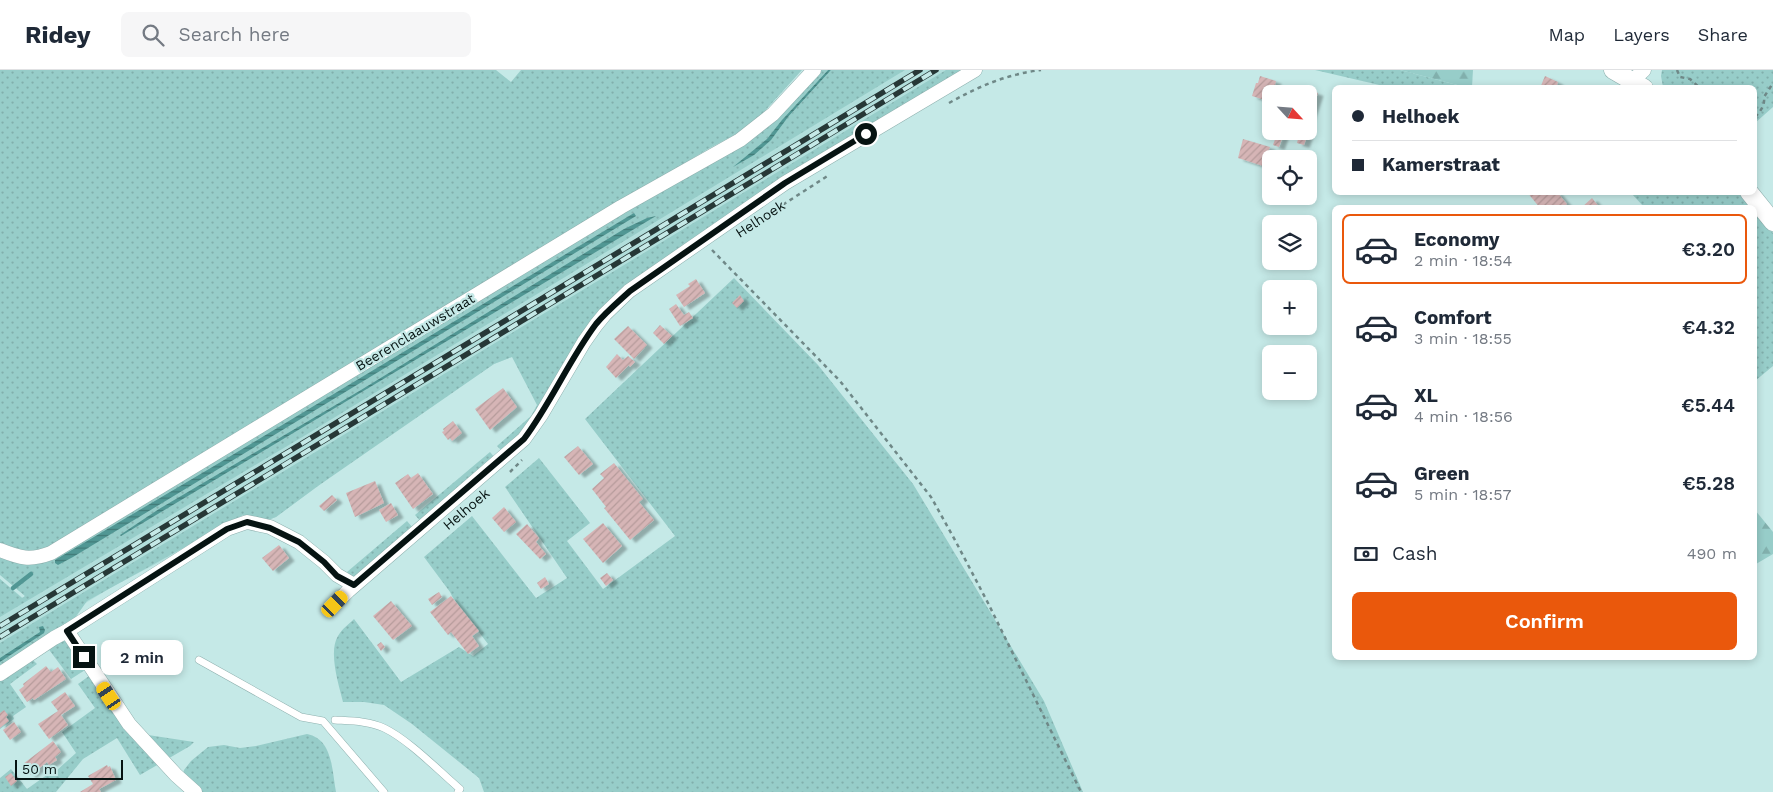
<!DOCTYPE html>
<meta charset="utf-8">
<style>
body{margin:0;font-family:"Work Sans",sans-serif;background:#f6f6f7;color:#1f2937;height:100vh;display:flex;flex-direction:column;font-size:19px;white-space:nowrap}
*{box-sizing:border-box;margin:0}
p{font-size:16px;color:#747a83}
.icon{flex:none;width:28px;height:28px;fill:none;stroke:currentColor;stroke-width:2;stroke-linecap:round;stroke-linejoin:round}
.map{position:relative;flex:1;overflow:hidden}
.side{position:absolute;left:1332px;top:135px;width:425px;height:455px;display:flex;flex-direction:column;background:#fff;border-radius:8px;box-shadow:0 2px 8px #0003}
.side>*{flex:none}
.hud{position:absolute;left:1332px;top:15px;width:425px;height:110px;border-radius:8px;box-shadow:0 2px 8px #0003;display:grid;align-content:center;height:110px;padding:0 20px;background:#fff}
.needle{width:32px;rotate:116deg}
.controls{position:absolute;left:1262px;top:15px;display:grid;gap:10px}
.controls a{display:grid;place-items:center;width:55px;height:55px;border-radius:8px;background:#fff;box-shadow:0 2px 8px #0003;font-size:25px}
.scale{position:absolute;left:15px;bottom:12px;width:108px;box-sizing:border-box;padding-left:5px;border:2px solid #061312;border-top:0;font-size:14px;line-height:18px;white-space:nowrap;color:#061312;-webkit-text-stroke:4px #c5e9e7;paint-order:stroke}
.end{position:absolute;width:22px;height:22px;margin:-11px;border:6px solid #061312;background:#fff;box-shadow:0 0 0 2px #fff}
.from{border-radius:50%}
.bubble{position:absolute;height:35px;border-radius:8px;background:#fff;box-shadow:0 2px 8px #0003;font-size:16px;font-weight:600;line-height:35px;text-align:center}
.car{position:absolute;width:15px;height:30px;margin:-15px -8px;border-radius:6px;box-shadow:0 0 4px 1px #0007;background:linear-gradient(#f5c518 24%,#345 0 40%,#f5c518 0 76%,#345 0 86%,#f5c518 0)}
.hud b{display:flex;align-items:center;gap:18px;height:48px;font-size:19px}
.hud b+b{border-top:1px solid #e0e1e3}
.hud i{width:12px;height:12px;background:#1f2937}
ul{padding:9px 0 0;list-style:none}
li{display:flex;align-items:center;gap:15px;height:70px;margin:0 10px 8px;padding:0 10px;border:2px solid transparent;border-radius:8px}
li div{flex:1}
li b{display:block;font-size:19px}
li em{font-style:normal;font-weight:600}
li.on{border-color:#ea580c}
li>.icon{width:45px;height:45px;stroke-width:1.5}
.pay{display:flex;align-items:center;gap:12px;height:55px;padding:0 20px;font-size:19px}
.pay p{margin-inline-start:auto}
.cta{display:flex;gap:10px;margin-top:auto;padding:10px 20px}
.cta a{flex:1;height:58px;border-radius:8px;background:#ea580c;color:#fff;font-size:20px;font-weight:600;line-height:58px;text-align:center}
header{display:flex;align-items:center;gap:30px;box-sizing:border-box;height:70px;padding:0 25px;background:#fff;border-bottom:1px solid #e0e1e3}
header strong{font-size:24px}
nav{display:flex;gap:28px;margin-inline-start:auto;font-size:18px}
.search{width:350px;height:45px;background:#f6f6f7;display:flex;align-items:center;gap:12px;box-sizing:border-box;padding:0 18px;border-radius:8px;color:#747a83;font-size:19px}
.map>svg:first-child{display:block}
</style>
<header>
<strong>Ridey</strong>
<div class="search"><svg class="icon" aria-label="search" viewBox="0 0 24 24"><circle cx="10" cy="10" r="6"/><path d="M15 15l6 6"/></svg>Search here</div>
<nav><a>Map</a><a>Layers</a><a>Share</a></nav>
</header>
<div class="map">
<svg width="1773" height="722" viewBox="0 0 1773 722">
<defs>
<pattern id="grass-dots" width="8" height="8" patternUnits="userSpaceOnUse" patternTransform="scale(1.25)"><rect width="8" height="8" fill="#97cdc9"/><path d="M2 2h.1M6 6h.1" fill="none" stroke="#81afac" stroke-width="1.8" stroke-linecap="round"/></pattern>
<pattern id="forest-firs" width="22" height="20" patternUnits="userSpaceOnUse" patternTransform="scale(1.25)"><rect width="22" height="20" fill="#97cdc9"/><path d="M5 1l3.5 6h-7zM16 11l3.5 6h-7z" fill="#81afac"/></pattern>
<pattern id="water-rules" width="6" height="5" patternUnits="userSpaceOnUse" patternTransform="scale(1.25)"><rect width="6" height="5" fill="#519794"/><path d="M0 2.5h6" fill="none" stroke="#417a77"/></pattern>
<pattern id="building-hatch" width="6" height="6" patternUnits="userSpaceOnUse" patternTransform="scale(1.25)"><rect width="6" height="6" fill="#d6b5b6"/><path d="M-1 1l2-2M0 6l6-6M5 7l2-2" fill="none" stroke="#b69b9b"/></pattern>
<filter id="shadow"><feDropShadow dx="5.5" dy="3" stdDeviation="1" flood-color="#0004"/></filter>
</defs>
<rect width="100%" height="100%" fill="#c5e9e7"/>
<path fill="#b2dfdc" d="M873,0H961L512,287L494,294L377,372L276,447L263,452L243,445L172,486L115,515L0,586V509L23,528L25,526L17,519Z"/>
<g fill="url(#grass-dots)">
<path d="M0,0H496L511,12L521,0H802L751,56L708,79L34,488L0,474Z"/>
<path d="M820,0H828L783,49L788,47L831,0H905L304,366L0,547V509L22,528L25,526L0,505V486L21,494L487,223L742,73Z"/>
<path d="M946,0H964L638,208L525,359L503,382L497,376L531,346L537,335L512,287L494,294L318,416L276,447L263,452L243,445L87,531L75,548L0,599V573Z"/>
<path d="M1315,0H1400L1465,17H1388Z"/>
<path d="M1662,0H1773V37L1755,53V18L1663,17L1661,6Z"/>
<path d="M1631,123H1739L1751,137H1644Z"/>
<path d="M1755,142L1773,163V296L1755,311Z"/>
<path d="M734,208L818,295L913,414L1044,631L1083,722H484L479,708L412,654L384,635L364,632H343C339,615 328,582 338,566C342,559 349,554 354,549L401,612L459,577L473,586L488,574L453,528L450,522L424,487L472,446L536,528L567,508L505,417L539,388L590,453L567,471L603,519L675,466L585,349Z"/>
<path d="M490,382L496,389L421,452L415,445Z"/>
<path d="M407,451L413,458L355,510L347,502Z"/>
<path d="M63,568L85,600L71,609L47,577Z"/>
<path d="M31,588L37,594L10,614L26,637L13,646L14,649L0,659V608Z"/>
<path d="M89,606L130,666L135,663L194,672L190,676L140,705L117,668L83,689L56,722H0V708L11,699L27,719L51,702L56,701L76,683L62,662L95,638L78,614Z"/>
<path d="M307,664C333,669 332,701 336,722H183L185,716L181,715L184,700L191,691L208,677L224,675L240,678L256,676Z"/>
</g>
<g fill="url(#forest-firs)">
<path d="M1400,0H1473L1472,17H1465Z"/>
<path d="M1755,440L1773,462V484L1756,494Z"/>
</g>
<g fill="url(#water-rules)">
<path d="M828,0H831L788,47L771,70L754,85L733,97L767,69L782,50Z"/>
<path d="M634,143L636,146L73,487L58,495L55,493V490L214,396Z"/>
<path d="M656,146L121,466L120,465L159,439L361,320L624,159L647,148Z"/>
<path d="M43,556L45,560L44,563L0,592V588L40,562L39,557Z"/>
</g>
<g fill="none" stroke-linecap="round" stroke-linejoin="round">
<path stroke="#519794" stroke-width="4.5" d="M13,518L31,504"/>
</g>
<g fill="url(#building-hatch)" filter="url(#shadow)">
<path d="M1260,6L1276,11L1273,24H1271V32L1252,26L1256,13H1258Z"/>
<path d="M1545,6L1558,12L1556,18H1540Z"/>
<path d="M1303,18L1318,23L1309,50V24H1302Z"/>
<path d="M1278,61H1285L1279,77L1273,75Z"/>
<path d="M1300,61H1309L1304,75L1297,73Z"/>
<path d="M1243,69L1270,77L1263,96L1238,88Z"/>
<path d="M1527,122H1557L1567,134L1563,138H1540Z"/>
<path d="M1592,128L1600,138H1581Z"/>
<path d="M696,209L705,223L684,237L676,225L690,216L688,214Z"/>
<path d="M740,225L744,231L737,238L732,233Z"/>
<path d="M676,234L684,245L689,242L693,248L680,256L669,239Z"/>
<path d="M660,255L672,266L664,274L653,263Z"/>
<path d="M628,256L647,275L634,289L614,269Z"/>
<path d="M617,284L623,290L628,286L635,292L630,297L629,295L616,308L606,297Z"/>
<path d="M503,318L517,337L490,360L475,339Z"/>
<path d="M453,351L462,363L452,371L450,368L448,370L442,362L444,361L443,359Z"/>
<path d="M578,376L593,394L579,405L564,387Z"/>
<path d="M614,393L643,429L639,432L654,450L630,470L604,438L606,437L592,419L604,408L600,404Z"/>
<path d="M418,403L433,424L413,439L395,413L408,404L411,408Z"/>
<path d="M375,411L384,433L355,447L346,423Z"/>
<path d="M332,425L337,430L324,441L319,436Z"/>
<path d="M391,433L398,445L386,452L379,440Z"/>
<path d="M504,437L516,452L504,462L492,448Z"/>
<path d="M603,453L622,476L603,493L583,469Z"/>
<path d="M527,454L539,468L536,472L546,484L540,489L516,464Z"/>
<path d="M279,475L289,488L273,501L262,488Z"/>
<path d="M607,503L613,510L606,516L600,508Z"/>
<path d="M545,507L549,514L541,519L537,513Z"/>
<path d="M439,522L442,527L432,535L428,529Z"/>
<path d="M451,526L479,561L472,566L479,576L468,584L451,562L448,565L430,542Z"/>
<path d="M391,531L412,556L393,570L373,546Z"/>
<path d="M381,572L385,577L381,581L377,575Z"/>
<path d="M46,596L51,602L58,597L66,609L34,630L33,628L27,632L19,620L24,616L23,614Z"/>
<path d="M65,622L75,636L61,645L68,655L49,669L38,654L58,641L51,632Z"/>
<path d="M4,640L8,645L6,647L9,651L0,658V643Z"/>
<path d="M14,652L21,662L10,670L3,660Z"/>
<path d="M53,671L61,682L55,687L57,690L49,695L47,692L31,705L23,694Z"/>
<path d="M107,695L108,697L110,696L116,710L99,719L101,722H80L93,714L88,706Z"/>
<path d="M11,703L17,711L11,716L5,707Z"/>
</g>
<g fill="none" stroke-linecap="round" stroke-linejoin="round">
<g stroke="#8eb0ae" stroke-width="8">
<g id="service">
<path d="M199,590L301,647L323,651L384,722"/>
<path d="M335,650C351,651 369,651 384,658C409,670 439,701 460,719L458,722"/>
</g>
</g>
<g stroke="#8eb0ae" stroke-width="15">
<g id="minor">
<path d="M1633,10L1644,0"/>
<path d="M0,480C20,488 30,491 51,483L621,137L740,70L773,44L814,0"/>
<path d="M335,534L348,521L524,369L541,345L584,272L596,255L605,244L629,221L785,113L975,0"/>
<path d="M67,561L129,654L176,705L195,722"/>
<path d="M0,604L54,568L67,561L227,459L247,452L270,457L299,472L324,492L337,505L354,515"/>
</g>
</g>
<g stroke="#8eb0ae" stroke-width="19">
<g id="tertiary">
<path d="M1613,0L1644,18"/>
<path d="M1749,122L1773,152"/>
</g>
</g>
<g stroke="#6f8887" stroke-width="2.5" stroke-dasharray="4 4" stroke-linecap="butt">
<path d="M1677,0L1680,7L1690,9L1700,18"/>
<path d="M949,33C979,16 1008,4 1041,0"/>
<path d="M1755,47C1761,41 1765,35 1764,27L1773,13"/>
<path d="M756,152L829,105"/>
<path d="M712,180L840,311L931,427L956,472L988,533L1081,722"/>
<path d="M510,402L522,390"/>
</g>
<use href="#service" stroke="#fff" stroke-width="7"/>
<use href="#minor" stroke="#fff" stroke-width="14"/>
<use href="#tertiary" stroke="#fff" stroke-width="18"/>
<g stroke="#273837" stroke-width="5.5">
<g id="rail">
<path d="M0,556L920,0"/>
<path d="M0,567L936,0"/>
</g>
</g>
<use href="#rail" stroke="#c5e9e7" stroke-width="4" stroke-dasharray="11" stroke-linecap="butt"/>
</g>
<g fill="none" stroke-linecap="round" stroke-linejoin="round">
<path stroke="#061312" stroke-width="6" d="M84,587L67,561L227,459L247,452L270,458L299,472L324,492L337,506L354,515L524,369C551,333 569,290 596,254C606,242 618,232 630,221L785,113L866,64"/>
</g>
<g text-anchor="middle" stroke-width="4.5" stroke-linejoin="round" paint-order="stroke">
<g font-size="14" fill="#061312" stroke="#c5e9e7">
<text transform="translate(760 149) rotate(-33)" y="5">Helhoek</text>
<text transform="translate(415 262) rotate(-31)" y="5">Beerenclaauwstraat</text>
<text transform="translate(466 439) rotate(-40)" y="5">Helhoek</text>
</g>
</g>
</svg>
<div class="controls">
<a><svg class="needle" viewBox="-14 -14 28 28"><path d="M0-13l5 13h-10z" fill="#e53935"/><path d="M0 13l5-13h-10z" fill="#747a83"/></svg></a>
<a><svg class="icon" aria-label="locate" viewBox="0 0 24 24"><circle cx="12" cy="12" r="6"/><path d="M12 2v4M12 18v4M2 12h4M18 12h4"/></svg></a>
<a><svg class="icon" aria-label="layers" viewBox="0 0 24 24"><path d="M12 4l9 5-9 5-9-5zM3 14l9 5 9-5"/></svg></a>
<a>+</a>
<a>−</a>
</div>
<div class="scale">50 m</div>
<i class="end from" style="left:866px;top:64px"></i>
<i class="end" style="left:84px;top:587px"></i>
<div class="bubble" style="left:101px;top:570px;width:82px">2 min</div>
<i class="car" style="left:335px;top:534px;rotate:44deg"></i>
<i class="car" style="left:109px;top:626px;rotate:326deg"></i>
<div class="hud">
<b><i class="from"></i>Helhoek</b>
<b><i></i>Kamerstraat</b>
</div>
<section class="side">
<ul>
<li class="on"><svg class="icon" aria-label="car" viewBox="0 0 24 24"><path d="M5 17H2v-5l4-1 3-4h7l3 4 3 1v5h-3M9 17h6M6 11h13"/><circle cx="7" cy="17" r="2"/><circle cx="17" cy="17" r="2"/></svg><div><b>Economy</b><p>2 min · 18:54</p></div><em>€3.20</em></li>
<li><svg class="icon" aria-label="car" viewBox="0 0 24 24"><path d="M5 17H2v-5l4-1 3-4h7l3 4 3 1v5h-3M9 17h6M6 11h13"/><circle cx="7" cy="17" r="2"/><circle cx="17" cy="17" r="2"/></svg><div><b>Comfort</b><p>3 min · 18:55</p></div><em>€4.32</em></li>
<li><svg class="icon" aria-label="car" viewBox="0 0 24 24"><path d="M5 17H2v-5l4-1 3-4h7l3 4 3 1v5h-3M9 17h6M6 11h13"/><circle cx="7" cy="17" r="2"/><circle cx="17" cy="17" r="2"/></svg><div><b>XL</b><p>4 min · 18:56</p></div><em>€5.44</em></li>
<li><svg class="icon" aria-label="car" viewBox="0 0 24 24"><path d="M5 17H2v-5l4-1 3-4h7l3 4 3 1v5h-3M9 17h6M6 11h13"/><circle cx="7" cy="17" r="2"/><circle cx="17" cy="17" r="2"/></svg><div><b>Green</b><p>5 min · 18:57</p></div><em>€5.28</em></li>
</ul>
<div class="pay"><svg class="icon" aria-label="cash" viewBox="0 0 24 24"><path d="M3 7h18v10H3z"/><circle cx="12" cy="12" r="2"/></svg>Cash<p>490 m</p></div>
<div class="cta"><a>Confirm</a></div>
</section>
</div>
